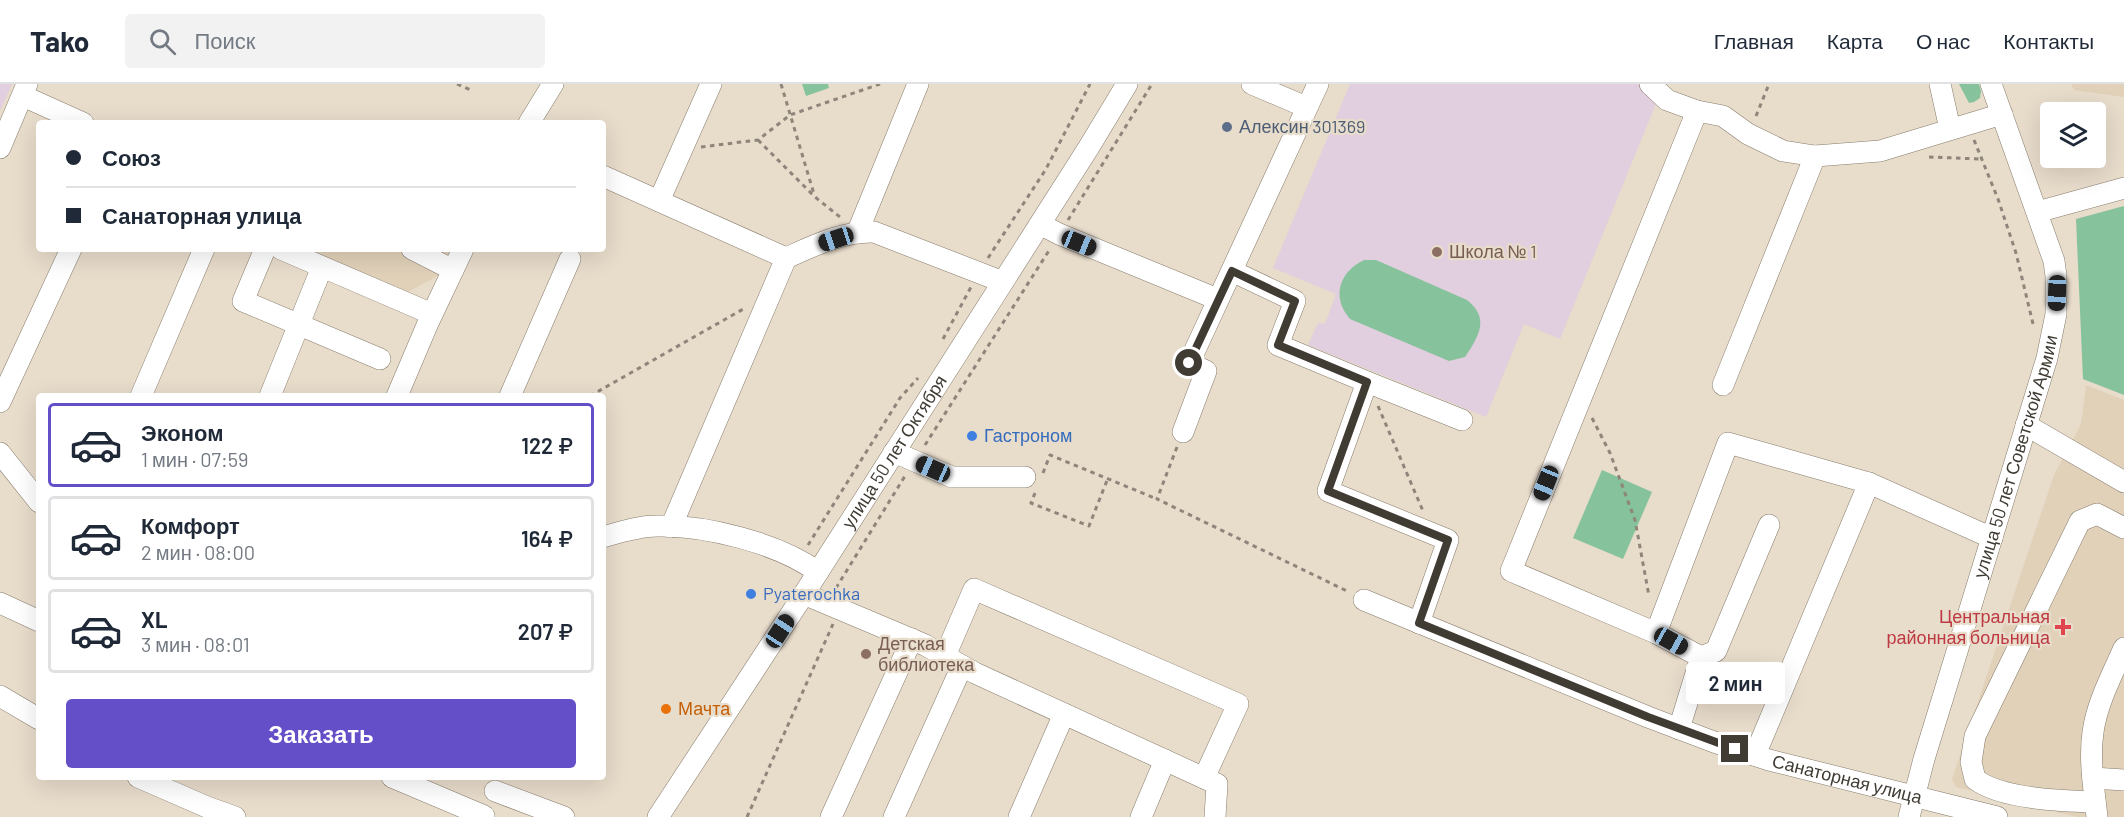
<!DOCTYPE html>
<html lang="ru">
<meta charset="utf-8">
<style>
body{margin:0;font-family:Barlow,sans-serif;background:#f2f2f3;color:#1f2937;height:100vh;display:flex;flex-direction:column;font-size:22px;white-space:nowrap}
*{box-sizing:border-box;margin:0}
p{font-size:20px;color:#747a83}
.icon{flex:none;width:33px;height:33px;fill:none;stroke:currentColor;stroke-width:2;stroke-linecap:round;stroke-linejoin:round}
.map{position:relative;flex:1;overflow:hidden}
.details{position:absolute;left:36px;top:309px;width:570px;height:387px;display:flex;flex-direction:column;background:#fff;border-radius:6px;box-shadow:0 6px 24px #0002}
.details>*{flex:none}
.hud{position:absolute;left:36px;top:36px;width:570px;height:132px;border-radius:6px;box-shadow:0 6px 24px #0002;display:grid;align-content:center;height:132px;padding:0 30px;background:#fff}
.fabs{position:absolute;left:2040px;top:18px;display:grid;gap:12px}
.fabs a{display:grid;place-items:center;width:66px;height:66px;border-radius:6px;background:#fff;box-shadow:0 6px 24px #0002;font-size:30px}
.end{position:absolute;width:27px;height:27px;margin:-14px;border:8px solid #403c34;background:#fff;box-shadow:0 0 0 3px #fff}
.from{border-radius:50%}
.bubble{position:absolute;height:42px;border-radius:6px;background:#fff;box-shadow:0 6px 24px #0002;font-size:20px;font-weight:600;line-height:42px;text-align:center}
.car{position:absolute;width:18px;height:36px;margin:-18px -9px;border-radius:8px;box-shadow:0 0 4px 2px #0007;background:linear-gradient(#222 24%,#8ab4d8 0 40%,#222 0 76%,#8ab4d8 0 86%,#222 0)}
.hud b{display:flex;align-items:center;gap:21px;height:57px;font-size:22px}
.hud b+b{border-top:2px solid #e0e1e3}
.hud i{width:15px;height:15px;background:#1f2937}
ul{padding:10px 0 0;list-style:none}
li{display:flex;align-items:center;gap:18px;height:84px;margin:0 12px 9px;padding:0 18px;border:3px solid #e0e1e3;border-radius:6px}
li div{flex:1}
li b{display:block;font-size:22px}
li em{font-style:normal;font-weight:600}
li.current{border-color:#654fc8}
li>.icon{width:54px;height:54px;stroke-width:1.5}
.action{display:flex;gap:12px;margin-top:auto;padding:12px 30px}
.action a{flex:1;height:69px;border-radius:6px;background:#654fc8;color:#fff;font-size:24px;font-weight:600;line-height:69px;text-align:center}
header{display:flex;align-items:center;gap:36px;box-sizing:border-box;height:84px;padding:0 30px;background:#fff;border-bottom:2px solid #e0e1e3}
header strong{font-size:28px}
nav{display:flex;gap:33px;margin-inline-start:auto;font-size:21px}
.search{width:420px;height:54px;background:#f2f2f3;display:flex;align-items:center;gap:15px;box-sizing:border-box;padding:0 21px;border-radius:6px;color:#747a83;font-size:22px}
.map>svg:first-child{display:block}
</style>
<header>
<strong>Tako</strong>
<div class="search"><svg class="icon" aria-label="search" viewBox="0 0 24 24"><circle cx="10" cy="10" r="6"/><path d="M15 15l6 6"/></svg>Поиск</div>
<nav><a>Главная</a><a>Карта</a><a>О нас</a><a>Контакты</a></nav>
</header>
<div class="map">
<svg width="2124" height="733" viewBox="0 0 2124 733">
<rect width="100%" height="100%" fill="#e8dccb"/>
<g fill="#e1d1b9">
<path d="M2071,0H2124V13L2074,6Z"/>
<path d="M309,165H452L441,190L408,208Z"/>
<path d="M2086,301L2124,316V733H2077L1956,703L1952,695L2054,391L2081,340Z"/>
</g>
<g fill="#e1cede">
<path d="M0,0H12L0,27Z"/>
<path d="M1350,0H1664L1560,255L1524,240L1486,333L1308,261L1318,239L1325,240L1336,210L1273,184Z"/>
</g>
<g fill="#86c29c">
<path d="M802,0H828L829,4L806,12Z"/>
<path d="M1959,0H1979L1981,7L1980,14L1974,18L1969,19Z"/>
<path d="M2124,122V311L2083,295L2076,135Z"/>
<path d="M1364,176H1376L1467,216C1490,234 1479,252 1465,273L1449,277L1350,235C1331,213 1339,188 1364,176Z"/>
<path d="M1602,386L1652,408L1623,475L1573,454Z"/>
</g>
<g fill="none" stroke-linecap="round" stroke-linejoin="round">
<g stroke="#877c6c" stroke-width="22">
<g id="minor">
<path d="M1252,0L1306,23"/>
<path d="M1650,0L1667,16L1697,27L1723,32L1748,50L1783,67L1815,72L1880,67L2002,30"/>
<path d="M1940,0L1950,45"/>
<path d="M23,12L83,39"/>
<path d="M1697,27L1511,487L1656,549L1701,573"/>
<path d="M529,39L553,0"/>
<path d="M0,64L27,0"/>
<path d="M603,92L786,174C813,162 843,147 874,148L1003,198"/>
<path d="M659,117L711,0"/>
<path d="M2037,128L2124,104"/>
<path d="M1040,140L1059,150L1217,215"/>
<path d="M858,147L918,0"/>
<path d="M265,165L243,217L380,275"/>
<path d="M281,165L432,230"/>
<path d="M412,165L453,186"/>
<path d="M1232,187L1295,217L1278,261L1367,298L1328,407L1448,456L1419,539"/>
<path d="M1367,298L1462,336"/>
<path d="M1723,301L1815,72"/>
<path d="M141,312L204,165"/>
<path d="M270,312L322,183"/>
<path d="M397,312L428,239L463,165"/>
<path d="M510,312L570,175"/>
<path d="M0,318L71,165"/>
<path d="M2026,341L2124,398"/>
<path d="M1183,348L1206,287L1189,279L1318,0"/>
<path d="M894,368L952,393H1025"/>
<path d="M0,369L39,418"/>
<path d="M671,443L786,174"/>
<path d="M603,453C620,448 639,442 657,442C706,441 778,459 818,488"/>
<path d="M804,510L925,561L975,589L1217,700L1215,733"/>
<path id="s1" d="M1364,516L1648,633L1714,658L1769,676L1997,733"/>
<path d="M0,519L39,537"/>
<path d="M1656,549L1728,359L1869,399"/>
<path d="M945,572L974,505L1238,620L1204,694"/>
<path d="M0,612L39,635"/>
<path d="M1679,645L1701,573L1716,567L1769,441"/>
<path d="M1755,671L1869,399L1992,454"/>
<path d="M138,693L207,723L235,733"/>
<path d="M392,693L484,732"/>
<path d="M2093,694L2124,696"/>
<path d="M495,707L564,733"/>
<path d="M2095,718C2063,717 2000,715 1975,695L1971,678L1975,652L2080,437L2097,430L2124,444"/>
<path id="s2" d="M658,733L804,510L1089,63L1127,0"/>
<path d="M831,733L912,555"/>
<path d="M894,733L962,582"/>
<path d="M1019,733L1064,630"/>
<path d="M1141,733L1165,676"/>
<path id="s3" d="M1909,733L1924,675L2047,274L2056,230V192L2054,177L1991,0"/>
<path d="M2097,733C2094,705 2089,676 2093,648C2097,619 2112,591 2124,564"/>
</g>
</g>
<g stroke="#8e867a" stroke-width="3" stroke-dasharray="4.5 4.5" stroke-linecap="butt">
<path d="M457,0L473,7"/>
<path d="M781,0L814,110"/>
<path d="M1756,32L1769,0"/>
<path d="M758,56L815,113L840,133"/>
<path d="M1974,56L1998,115L2016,169L2034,244"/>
<path d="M701,63L758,56L790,31L880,0"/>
<path d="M1929,73L1981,75"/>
<path d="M1068,136L1152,0"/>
<path d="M988,174L1046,85L1090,0"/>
<path d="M943,255L971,203"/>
<path d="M590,312L745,224"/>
<path d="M1378,322L1423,427"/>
<path d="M1592,334L1610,369L1635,436L1649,512"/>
<path d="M925,361L1050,165"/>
<path d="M1177,363L1157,415L1349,508"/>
<path d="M1043,389L1050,371L1157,415"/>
<path d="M1035,409L1031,419L1089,442L1108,394"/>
<path d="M808,461L900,314L918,294"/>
<path d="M836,504L905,392"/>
<path d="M747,733L833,540"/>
</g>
<use href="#minor" stroke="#fff" stroke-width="21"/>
</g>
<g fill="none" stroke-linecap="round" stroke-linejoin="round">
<path stroke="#403c34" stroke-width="8" d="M1189,279L1232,187L1295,217L1278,261L1367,298L1328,407L1448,456L1419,539L1648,633L1735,665"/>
</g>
<circle fill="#5c6f8a" stroke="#e8dccb" stroke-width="2" cx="1227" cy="43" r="6"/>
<g fill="#8d6e63" stroke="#e8dccb" stroke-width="2">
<circle cx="1437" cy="168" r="6"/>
<circle cx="866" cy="570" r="6"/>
</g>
<g fill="#3f7fe0" stroke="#e8dccb" stroke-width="2">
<circle cx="972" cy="352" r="6"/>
<circle cx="751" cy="510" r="6"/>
</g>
<path fill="#e0444e" stroke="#e8dccb" stroke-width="2" d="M2060 534h6v6h6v6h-6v6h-6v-6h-6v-6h6z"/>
<circle fill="#e8710a" stroke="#e8dccb" stroke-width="2" cx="666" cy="625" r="6"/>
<g text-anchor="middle" stroke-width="4.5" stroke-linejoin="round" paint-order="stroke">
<g font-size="18" fill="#4e5e75" stroke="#e8dccb" text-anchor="start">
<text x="1239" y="49">Алексин 301369</text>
</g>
<g font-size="18" fill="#785e54" stroke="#e8dccb" text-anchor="start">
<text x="1449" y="174">Школа № 1</text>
<text x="878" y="566">Детская<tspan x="878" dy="21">библиотека</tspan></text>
</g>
<g font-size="18" fill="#366cbe" stroke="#e8dccb" text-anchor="start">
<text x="984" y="358">Гастроном</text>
<text x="763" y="516">Pyaterochka</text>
</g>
<g font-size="18" fill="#403c34" stroke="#e8dccb">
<text dy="6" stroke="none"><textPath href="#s2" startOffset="435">улица 50 лет Октября</textPath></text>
<text dy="6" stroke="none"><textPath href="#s3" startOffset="376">улица 50 лет Советской Армии</textPath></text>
<text dy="6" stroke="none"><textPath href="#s1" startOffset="516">Санаторная улица</textPath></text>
</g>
<g font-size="18" fill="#be3a42" stroke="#e8dccb" text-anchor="end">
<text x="2050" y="539">Центральная<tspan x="2050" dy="21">районная больница</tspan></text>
</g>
<g font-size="18" fill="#c56008" stroke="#e8dccb" text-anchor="start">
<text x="678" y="631">Мачта</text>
</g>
</g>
</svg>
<div class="fabs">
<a><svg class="icon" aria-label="layers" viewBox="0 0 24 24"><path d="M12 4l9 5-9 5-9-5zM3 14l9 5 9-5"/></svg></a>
</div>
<i class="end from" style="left:1189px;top:279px"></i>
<i class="end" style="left:1735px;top:665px"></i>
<div class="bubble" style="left:1686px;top:578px;width:99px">2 мин</div>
<i class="car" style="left:836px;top:155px;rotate:252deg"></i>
<i class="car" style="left:1079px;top:159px;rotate:112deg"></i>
<i class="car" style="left:2057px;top:209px;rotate:182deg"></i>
<i class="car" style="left:933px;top:385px;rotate:294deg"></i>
<i class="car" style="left:1546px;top:399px;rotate:202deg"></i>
<i class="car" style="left:780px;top:547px;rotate:33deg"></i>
<i class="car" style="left:1671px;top:557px;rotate:119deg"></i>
<div class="hud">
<b><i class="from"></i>Союз</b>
<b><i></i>Санаторная улица</b>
</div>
<section class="details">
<ul>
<li class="current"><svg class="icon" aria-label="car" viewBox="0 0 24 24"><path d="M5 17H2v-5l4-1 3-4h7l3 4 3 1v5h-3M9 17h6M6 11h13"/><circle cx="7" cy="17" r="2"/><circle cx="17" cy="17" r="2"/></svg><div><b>Эконом</b><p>1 мин · 07:59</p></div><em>122 ₽</em></li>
<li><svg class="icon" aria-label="car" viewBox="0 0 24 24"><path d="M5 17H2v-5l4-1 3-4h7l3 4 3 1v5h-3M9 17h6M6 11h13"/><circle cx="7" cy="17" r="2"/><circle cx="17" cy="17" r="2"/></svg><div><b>Комфорт</b><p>2 мин · 08:00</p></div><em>164 ₽</em></li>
<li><svg class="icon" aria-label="car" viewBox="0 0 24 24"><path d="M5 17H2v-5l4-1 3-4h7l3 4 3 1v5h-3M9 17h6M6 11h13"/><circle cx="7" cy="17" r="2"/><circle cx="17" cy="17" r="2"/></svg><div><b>XL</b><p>3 мин · 08:01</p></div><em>207 ₽</em></li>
</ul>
<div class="action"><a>Заказать</a></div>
</section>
</div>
